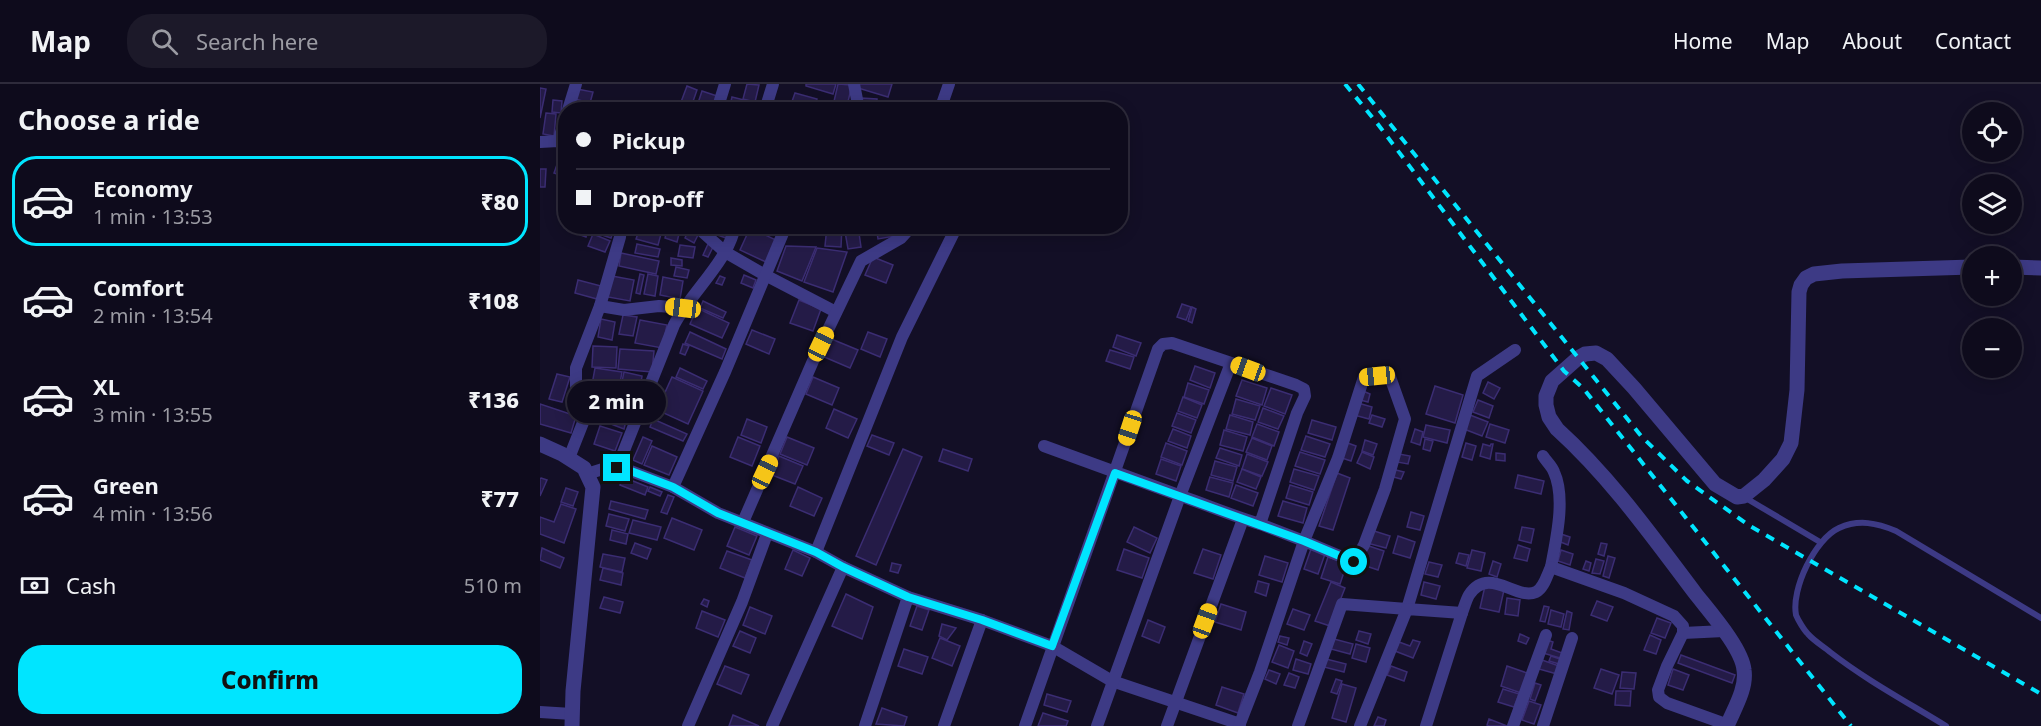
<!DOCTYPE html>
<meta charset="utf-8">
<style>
body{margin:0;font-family:"Noto Sans",sans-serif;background:#1c1929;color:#f1f3f6;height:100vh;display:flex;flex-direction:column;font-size:22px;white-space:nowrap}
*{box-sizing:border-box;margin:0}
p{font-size:20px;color:#9b9ba3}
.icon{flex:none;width:33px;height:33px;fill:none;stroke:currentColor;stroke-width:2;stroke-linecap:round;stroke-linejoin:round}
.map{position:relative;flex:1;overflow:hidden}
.side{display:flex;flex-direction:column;background:#0e0b1c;width:540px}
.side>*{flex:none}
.hud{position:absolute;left:18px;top:18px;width:570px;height:132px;border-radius:24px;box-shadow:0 3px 15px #0003,0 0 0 2px #2e2b3b;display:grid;align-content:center;height:132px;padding:0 18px;background:#0e0b1c}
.buttons{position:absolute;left:1422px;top:18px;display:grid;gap:12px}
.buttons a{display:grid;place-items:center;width:60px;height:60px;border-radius:50%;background:#0e0b1c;box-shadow:0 3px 15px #0003,0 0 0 2px #2e2b3b;font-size:30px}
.end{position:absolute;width:27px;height:27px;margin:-14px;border:8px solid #00e5ff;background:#111;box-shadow:0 0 0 3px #111}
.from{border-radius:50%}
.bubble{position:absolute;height:42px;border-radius:21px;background:#0e0b1c;box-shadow:0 3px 15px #0003,0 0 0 2px #2e2b3b;font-size:20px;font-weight:800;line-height:42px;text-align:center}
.car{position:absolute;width:18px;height:36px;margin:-18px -9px;border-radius:8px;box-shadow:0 0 4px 2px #0007;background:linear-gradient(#f5c518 24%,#345 0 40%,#f5c518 0 76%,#345 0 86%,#f5c518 0)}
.hud b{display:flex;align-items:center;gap:21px;height:57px;font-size:22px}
.hud b+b{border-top:2px solid #2e2b3b}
.hud i{width:15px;height:15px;background:#f1f3f6}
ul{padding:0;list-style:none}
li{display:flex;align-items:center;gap:18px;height:90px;margin:0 12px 9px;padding:0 6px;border:3px solid transparent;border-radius:24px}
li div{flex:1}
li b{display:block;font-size:22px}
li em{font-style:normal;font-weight:800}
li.selected{border-color:#00e5ff}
li>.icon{width:54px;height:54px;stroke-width:1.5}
h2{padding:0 18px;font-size:27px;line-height:72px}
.pay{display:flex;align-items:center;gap:15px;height:66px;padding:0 18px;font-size:22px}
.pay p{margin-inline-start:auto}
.primary-button{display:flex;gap:12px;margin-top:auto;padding:12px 18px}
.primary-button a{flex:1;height:69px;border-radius:24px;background:#00e5ff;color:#111;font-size:24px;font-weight:800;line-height:69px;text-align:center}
header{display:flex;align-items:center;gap:36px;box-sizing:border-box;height:84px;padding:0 30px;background:#0e0b1c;border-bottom:2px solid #2e2b3b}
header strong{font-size:28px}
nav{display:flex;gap:33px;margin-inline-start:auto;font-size:21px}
.search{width:420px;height:54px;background:#1c1929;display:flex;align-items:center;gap:15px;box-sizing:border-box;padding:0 21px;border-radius:24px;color:#9b9ba3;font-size:22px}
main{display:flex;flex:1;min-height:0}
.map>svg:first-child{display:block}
</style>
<header>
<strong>Map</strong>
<div class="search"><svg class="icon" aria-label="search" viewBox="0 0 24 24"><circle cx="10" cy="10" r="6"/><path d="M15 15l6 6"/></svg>Search here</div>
<nav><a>Home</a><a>Map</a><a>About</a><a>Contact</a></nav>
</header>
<main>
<section class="side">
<h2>Choose a ride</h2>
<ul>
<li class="selected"><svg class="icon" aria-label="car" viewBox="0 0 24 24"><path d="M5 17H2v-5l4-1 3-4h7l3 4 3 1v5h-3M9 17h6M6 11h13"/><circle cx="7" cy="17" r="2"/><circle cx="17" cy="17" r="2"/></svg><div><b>Economy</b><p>1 min · 13:53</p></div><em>₹80</em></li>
<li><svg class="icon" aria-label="car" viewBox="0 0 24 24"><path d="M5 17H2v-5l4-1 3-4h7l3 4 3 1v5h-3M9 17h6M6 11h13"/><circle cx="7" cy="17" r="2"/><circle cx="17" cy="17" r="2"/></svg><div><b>Comfort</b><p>2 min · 13:54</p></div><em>₹108</em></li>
<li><svg class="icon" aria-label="car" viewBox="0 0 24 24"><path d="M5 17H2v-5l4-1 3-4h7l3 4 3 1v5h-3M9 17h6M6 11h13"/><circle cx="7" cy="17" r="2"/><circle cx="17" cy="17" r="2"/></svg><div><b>XL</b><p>3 min · 13:55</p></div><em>₹136</em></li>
<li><svg class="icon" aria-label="car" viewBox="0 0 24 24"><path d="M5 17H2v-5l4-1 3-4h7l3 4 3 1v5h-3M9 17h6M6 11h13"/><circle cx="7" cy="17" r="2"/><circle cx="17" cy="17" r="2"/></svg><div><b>Green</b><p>4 min · 13:56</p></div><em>₹77</em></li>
</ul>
<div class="pay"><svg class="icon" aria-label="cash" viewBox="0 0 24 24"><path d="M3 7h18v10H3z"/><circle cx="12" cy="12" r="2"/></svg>Cash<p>510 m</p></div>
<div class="primary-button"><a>Confirm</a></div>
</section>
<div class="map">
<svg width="1501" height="642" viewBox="0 0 1501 642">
<rect width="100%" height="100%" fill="#130f26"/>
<g fill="#241b47" stroke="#3b2d73" stroke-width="1.5">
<path d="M207,0L219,1L215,18L203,15Z"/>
<path d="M266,0H296L293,10L266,2Z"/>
<path d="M298,0L312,1L306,26H292Z"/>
<path d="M319,0H352L348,13L318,4Z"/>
<path d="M147,2L157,6L150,26H138Z"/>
<path d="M0,4L6,5L0,34Z"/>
<path d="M37,5L53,8L50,19L35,15Z"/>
<path d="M162,7L177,12L171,26L157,22Z"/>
<path d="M255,9L277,15L274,26H258L250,23Z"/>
<path d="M192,13L220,20L218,26H189Z"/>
<path d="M321,14L337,15V26H320Z"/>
<path d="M13,16L22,17L21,29L12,28Z"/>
<path d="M36,17L58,23L57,26H34Z"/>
<path d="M6,29L16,30L14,52L3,50Z"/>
<path d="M24,61L26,62V93L14,89Z"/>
<path d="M0,85H6L5,103H0Z"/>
<path d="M28,142H49L46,153L27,146Z"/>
<path d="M55,142H75L71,154L53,148Z"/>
<path d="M103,142H123L121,148Z"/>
<path d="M128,142H141L137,158L125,154Z"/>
<path d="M167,142H190L186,154L166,147Z"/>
<path d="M209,142H223L221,147Z"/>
<path d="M226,142H239L238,147Z"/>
<path d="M287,142H302L301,163L285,162Z"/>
<path d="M304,142H318L321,163L308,165Z"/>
<path d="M336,142H359L361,151L338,155Z"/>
<path d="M100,144L121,150L118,161L96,155Z"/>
<path d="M210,144L236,156L226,178L200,166Z"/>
<path d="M149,145L159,149L154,159L145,154Z"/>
<path d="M53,150L70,157L65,168L48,162Z"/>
<path d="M97,160L120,165L118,173L95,169Z"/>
<path d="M168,160L173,163L168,173L163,171Z"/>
<path d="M140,161L155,163L153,174L138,172Z"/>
<path d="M246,162L276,163L262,197L237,187Z"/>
<path d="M277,164L307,168L293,208L264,198Z"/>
<path d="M81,169L119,177L116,190L79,182Z"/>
<path d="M333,173L353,181L346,199L325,191Z"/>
<path d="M131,174L142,176V182L131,181Z"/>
<path d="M136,183L149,186L147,194L134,192Z"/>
<path d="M100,190L104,191L100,210L96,209Z"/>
<path d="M108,190L118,192L115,212L104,210Z"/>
<path d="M204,191L216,196L213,204L201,199Z"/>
<path d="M72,192L94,196L90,217L68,213Z"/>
<path d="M180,192L185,194L182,201L176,199Z"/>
<path d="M123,193L143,197L140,215L120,211Z"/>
<path d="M38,196L61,202L57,215L35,209Z"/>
<path d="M259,216L281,225L273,247L250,239Z"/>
<path d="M163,217L186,228L183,234L160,224Z"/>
<path d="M642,220L651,223L646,236L637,233Z"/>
<path d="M652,223L656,225L652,239L648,237Z"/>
<path d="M157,224L189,239L182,254L150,240Z"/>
<path d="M83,231L97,233L93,252L79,250Z"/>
<path d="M61,235L75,238L72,256L58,253Z"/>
<path d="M100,236L127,241L122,264L95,259Z"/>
<path d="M212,246L235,255L229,270L206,260Z"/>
<path d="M150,248L186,265L182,275L145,259Z"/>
<path d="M328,248L347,255L340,273L321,265Z"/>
<path d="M577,251L601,259L596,272L573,263Z"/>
<path d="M289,254L318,266L310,284L282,272Z"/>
<path d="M143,260L149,262L145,271L140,269Z"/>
<path d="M53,262L77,263L76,284L52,283Z"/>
<path d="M80,265L114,267L112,288L78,285Z"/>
<path d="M570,266L594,273L590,285L566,277Z"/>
<path d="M655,282L675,289L670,304L650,296Z"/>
<path d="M55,284L82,288L78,310L51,306Z"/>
<path d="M140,284L167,297L163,305L136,293Z"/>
<path d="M84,288L102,292L99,311L80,307Z"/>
<path d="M17,290L30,293L22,318L9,315Z"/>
<path d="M132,293L163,307L148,340L117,326Z"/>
<path d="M273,293L299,304L292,321L266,310Z"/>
<path d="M702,296L727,304L722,321L696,312Z"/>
<path d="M948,298L960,304L954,315L943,309Z"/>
<path d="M648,299L669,306L664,320L644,313Z"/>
<path d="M895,302L923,311L915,339L886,330Z"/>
<path d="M731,304L752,311L745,330L724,322Z"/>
<path d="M823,307L830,310L828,318L820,316Z"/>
<path d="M643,313L662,321L657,334L638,327Z"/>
<path d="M696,315L720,322L715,336L692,330Z"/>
<path d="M938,316L953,322L949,334L933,328Z"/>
<path d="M818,319L832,323L829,335L814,331Z"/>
<path d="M0,320L36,332L31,349L0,340Z"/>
<path d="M723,324L744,332L738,345L718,338Z"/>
<path d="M294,325L317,335L308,354L286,344Z"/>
<path d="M75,329L87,333L84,345L71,340Z"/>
<path d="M637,329L656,336L651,349L632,342Z"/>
<path d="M690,331L713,338L710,351L686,345Z"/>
<path d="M832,331L845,335L842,343L829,339Z"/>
<path d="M930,331L948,338L942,352L924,345Z"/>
<path d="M113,335L147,350L143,357L110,343Z"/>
<path d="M207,335L227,343L221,359L201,351Z"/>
<path d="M772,336L796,343L792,356L768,349Z"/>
<path d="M717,340L739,348L734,362L712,353Z"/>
<path d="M950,340L969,346L965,359L946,353Z"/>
<path d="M886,341L910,346L907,359L883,353Z"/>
<path d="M60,342L82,349L75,367L54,360Z"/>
<path d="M633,345L651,352L647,364L628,357Z"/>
<path d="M875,345L883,348L880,361L871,358Z"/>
<path d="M684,346L707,353L703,367L680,361Z"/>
<path d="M332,351L354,359L349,371L327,362Z"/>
<path d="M766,352L790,360L785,373L761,366Z"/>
<path d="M103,353L112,357L102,380L93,376Z"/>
<path d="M198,353L220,362L212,382L190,373Z"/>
<path d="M247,353L274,364L267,381L240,370Z"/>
<path d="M712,354L732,362L727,376L706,368Z"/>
<path d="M885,355L893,357L890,367L883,365Z"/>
<path d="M825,356L837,360L833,371L822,367Z"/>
<path d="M805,358L816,362L811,377L799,373Z"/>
<path d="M626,359L647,367L642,381L621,373Z"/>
<path d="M926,359L936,362L932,376L922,373Z"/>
<path d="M943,360L950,362L951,360H953L950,375L940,372Z"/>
<path d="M112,362L137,373L129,391L104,381Z"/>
<path d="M680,364L702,371L699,382L676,374Z"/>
<path d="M363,365L382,373L336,481L316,472Z"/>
<path d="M403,365L432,375L428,387L399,377Z"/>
<path d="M760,368L785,376L780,390L755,382Z"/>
<path d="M822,368L834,373L830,385L817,379Z"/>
<path d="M956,369L965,370V377L956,376Z"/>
<path d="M707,370L728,378L722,392L702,385Z"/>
<path d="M859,370L870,372L868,380L857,378Z"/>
<path d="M239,372L263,382L255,400L232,391Z"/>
<path d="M621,375L641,382L636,397L616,390Z"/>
<path d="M675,377L697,383L693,397L671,391Z"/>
<path d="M702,385L721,393L716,405L697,398Z"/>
<path d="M754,385L779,392L774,406L750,398Z"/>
<path d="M852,385L864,388L861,395L850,392Z"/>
<path d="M797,389L810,394L793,446L779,442Z"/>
<path d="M978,391L1004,397L1001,410L975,404Z"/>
<path d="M83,393L108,403L105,411L80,401Z"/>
<path d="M670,393L693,399L689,413L666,406Z"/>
<path d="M1,394L7,396L0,412V395Z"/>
<path d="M696,401L718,409L713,422L691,414Z"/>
<path d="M750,401L773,408L769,421L746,414Z"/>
<path d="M110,403L122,408L120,412L108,407Z"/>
<path d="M258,403L282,414L274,432L250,422Z"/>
<path d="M26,404L38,408L33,422L21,418Z"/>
<path d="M128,411L134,413L127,430L121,428Z"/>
<path d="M71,417L108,426L105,435L69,425Z"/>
<path d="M743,417L767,424L763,439L738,432Z"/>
<path d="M21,420L36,425L24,459L0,450V433L14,438Z"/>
<path d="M871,428L884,432L880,446L867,443Z"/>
<path d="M69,430L89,435L85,447L66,442Z"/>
<path d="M132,434L162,446L154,466L124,454Z"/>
<path d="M93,436L121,443L117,456L89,449Z"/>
<path d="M195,443L217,452L209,471L187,462Z"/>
<path d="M594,443L617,454L610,469L587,458Z"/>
<path d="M982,443L994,445L991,459L979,456Z"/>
<path d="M72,446L88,450L86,460L70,456Z"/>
<path d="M831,446L850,452L846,464L827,459Z"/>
<path d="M1021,450L1030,453L1028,461L1018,457Z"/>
<path d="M858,452L875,458L870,474L853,469Z"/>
<path d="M95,459L111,465L107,475L91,469Z"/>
<path d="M1061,459L1067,460L1064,472L1058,470Z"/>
<path d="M826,461L844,467L838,486L820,480Z"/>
<path d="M978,461L990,465L987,477L974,474Z"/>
<path d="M2,464L24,474L20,484L0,476Z"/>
<path d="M584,465L609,474L602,494L577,486Z"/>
<path d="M663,465L681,471L673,495L654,489Z"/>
<path d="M771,465L785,470L778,490L764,485Z"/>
<path d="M253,466L270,474L262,492L245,485Z"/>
<path d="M932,466L945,469L941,487L927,484Z"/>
<path d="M1021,466L1033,470L1030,481L1018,477Z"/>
<path d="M187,467L212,476L205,494L180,484Z"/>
<path d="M919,469L929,471L926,482L916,479Z"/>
<path d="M63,470L85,474L82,488L60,483Z"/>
<path d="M725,472L748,479L742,498L719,491Z"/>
<path d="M1068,472L1075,474L1069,494L1063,492Z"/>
<path d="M788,473L807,479L800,500L781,494Z"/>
<path d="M1056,475L1064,477L1060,490L1052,489Z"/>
<path d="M953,477L961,480L957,493L949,490Z"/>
<path d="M1046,477L1051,479L1049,487L1043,485Z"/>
<path d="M889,478L902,481L898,493L885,490Z"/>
<path d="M352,479L361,481L358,489L350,487Z"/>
<path d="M63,484L83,489L81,501L60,496Z"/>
<path d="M718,497L729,500L726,512L715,508Z"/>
<path d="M791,498L805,504L790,542L775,537Z"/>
<path d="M884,498L900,502L896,515L881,511Z"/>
<path d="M945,502L964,506L959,528L940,524Z"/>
<path d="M306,510L333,523L322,555L292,542Z"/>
<path d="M64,513L83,518L80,529L60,524Z"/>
<path d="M967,514L980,516L978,532L965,530Z"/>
<path d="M164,515L169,517L167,523L161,520Z"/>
<path d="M1057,517L1073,523L1067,537L1051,531Z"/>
<path d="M681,520L706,528L701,546L675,538Z"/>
<path d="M377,522L389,526L382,546L370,542Z"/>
<path d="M1004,522L1009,523L1005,538L1000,537Z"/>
<path d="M210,523L232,532L225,550L203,541Z"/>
<path d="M753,525L770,531L764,546L747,540Z"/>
<path d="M1011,526L1024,530L1021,543L1008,540Z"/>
<path d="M162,527L185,536L178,553L156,544Z"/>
<path d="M1027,527L1032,529L1029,546L1023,545Z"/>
<path d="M1117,534L1131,539L1125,554L1111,549Z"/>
<path d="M608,536L625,543L619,559L602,552Z"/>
<path d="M402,540L416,544L407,556L399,552Z"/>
<path d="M200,547L216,554L210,569L193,562Z"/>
<path d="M819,547L831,550L828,560L816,556Z"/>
<path d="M980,550L989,554L986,560L978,557Z"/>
<path d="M1110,551L1121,556L1116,570L1104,566Z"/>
<path d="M740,552L749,554L747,561L738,558Z"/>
<path d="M400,554L420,562L412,582L392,574Z"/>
<path d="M794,555L813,560L810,570L791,565Z"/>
<path d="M873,556L880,558L873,574L855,567L859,558L870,562Z"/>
<path d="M1007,556L1013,558L1011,565L1022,569L1020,574L1003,569Z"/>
<path d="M764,557L772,560L767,572L760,569Z"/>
<path d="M816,560L830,564L826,578L812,574Z"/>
<path d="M739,561L754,567L748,584L732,578Z"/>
<path d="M364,565L388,573L382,590L358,582Z"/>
<path d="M1141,571L1195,591L1192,599L1138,579Z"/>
<path d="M1011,572L1020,575L1019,580L1009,577Z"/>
<path d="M756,575L771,580L768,590L753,586Z"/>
<path d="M786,575L806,580L804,588L784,583Z"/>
<path d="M1002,576L1019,582L1017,590L999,585Z"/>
<path d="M185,582L209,591L201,610L177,600Z"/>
<path d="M851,582L867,588L864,597L847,591Z"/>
<path d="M967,582L987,589L981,609L961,602Z"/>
<path d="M1061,585L1079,591L1072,610L1054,604Z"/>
<path d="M1133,585L1149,591L1143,606L1128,601Z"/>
<path d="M729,586L740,590L736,600L725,595Z"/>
<path d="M1082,588L1096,589L1094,605L1080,604Z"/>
<path d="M749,589L759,593L755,604L744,601Z"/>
<path d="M796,595L802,597L797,610L791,608Z"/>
<path d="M995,599L1001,601L995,617L990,615Z"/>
<path d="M802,600L816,604L806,638L792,634Z"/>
<path d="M682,603L704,610L698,629L676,621Z"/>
<path d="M963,605L979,610L974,623L958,618Z"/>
<path d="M1076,607H1091L1090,622L1075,621Z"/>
<path d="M507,610L531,617L527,628L504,621Z"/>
<path d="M989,617L1001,621L994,640L982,636Z"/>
<path d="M342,624L367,633L364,642L336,640Z"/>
<path d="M503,629L528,637L526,642H498Z"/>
<path d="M193,631L219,642H189Z"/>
<path d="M838,633L846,636L844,642H834Z"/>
<path d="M949,635L967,642H949L947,641Z"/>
</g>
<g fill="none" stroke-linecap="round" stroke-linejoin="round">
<g stroke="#3d3a85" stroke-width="6">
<path d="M1204,413L1280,458"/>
<path d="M1406,642C1367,618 1326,596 1290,568C1283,562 1274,557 1268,550C1264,546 1258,536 1256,531C1251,505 1275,455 1299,444C1319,435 1337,439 1356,447L1501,534"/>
</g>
<g stroke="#3d3a85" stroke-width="12">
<path d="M314,0L319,26"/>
<path d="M28,26L36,0"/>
<path d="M177,26L185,0"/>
<path d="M225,26L233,0"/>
<path d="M400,26L409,0"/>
<path d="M18,57L26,34"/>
<path d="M0,58L18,57L26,59"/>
<path d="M156,142L185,168L225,191L296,228"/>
<path d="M60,222L84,226L119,222L143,224"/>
<path d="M1003,372C1006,377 1012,382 1014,388C1026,414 1016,456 1011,483L1084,509L1134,532L1143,542V549L1127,582L1118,606L1119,613L1127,619L1188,641"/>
<path d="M29,374L44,336V320L36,302V284L60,222L80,153L81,142"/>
<path d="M77,384L134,241C151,208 188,178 195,142"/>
<path d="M47,390L69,383L83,384L133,403L178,429L276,468L303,483L368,513L442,536L512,562L572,597L700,640"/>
<path d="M133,403L185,288L246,142"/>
<path d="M203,438L273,277L321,177L361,154L372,142"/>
<path d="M276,468L362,253L417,142"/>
<path d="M922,529C924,524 926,516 929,511C949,481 976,517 996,508C1004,504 1007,491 1011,483"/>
<path d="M1143,549L1184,547"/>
<path d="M0,628L32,630"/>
<path d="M148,642L202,518L227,450"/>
<path d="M232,642L303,483"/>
<path d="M325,642L368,513"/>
<path d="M404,642L442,536"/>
<path d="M485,642L618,265L623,260L632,259L756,301L764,305L765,312L757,329L720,440C693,432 667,421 641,412C595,395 550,379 504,362"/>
<path d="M557,642L640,412L691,279"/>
<path d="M627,642L703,435"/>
<path d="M699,642L720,588L764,457L814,478L824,461L845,405L865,335L849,290L824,293L798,374L764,457L720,440"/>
<path d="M758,642L802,520L867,525L937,292L975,266"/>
<path d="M820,642L867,525L922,529L886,642"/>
<path d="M973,642L1006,551"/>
<path d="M1003,642L1032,554"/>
</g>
<g stroke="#3d3a85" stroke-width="15">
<path d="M1472,183L1501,184"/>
<path d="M0,360L22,370L44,384L53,403L33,607L32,642"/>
<path d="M1187,642C1194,625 1207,604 1204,586C1202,564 1169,527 1155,509C1112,452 1070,393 1017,345L1009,333L1006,321V312L1012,297L1038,274L1045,270L1056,269L1067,275L1094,304L1175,400L1197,413L1204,412L1224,396L1243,375L1251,359L1257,306L1259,208L1261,201L1266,194L1274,190L1302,187L1432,183"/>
</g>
<g stroke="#00e5ff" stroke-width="4" stroke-dasharray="9 8" stroke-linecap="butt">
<path d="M805,0L837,39L1024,287L1043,304L1311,642"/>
<path d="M818,0L1102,353L1147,397L1210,442L1501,610"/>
</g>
</g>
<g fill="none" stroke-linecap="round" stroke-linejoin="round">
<path stroke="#00e5ff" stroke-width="8" d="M77,384H83L133,403L178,429L276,468L303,483L368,513L442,536L512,562L575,389L764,457L814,478"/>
</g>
</svg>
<div class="buttons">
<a><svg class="icon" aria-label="locate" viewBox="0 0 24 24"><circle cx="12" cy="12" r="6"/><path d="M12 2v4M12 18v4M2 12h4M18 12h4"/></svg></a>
<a><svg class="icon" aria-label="layers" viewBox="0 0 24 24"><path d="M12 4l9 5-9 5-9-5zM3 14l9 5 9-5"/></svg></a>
<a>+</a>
<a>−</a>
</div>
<i class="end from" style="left:814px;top:478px"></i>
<i class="end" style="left:77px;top:384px"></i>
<div class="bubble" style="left:27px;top:297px;width:99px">2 min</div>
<i class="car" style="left:143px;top:224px;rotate:277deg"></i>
<i class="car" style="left:281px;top:260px;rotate:25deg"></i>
<i class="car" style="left:708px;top:285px;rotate:290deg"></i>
<i class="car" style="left:837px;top:292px;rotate:264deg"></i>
<i class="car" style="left:590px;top:344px;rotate:198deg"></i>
<i class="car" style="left:225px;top:388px;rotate:25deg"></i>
<i class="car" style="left:665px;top:537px;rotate:20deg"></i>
<div class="hud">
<b><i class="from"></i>Pickup</b>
<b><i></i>Drop-off</b>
</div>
</div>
</main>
